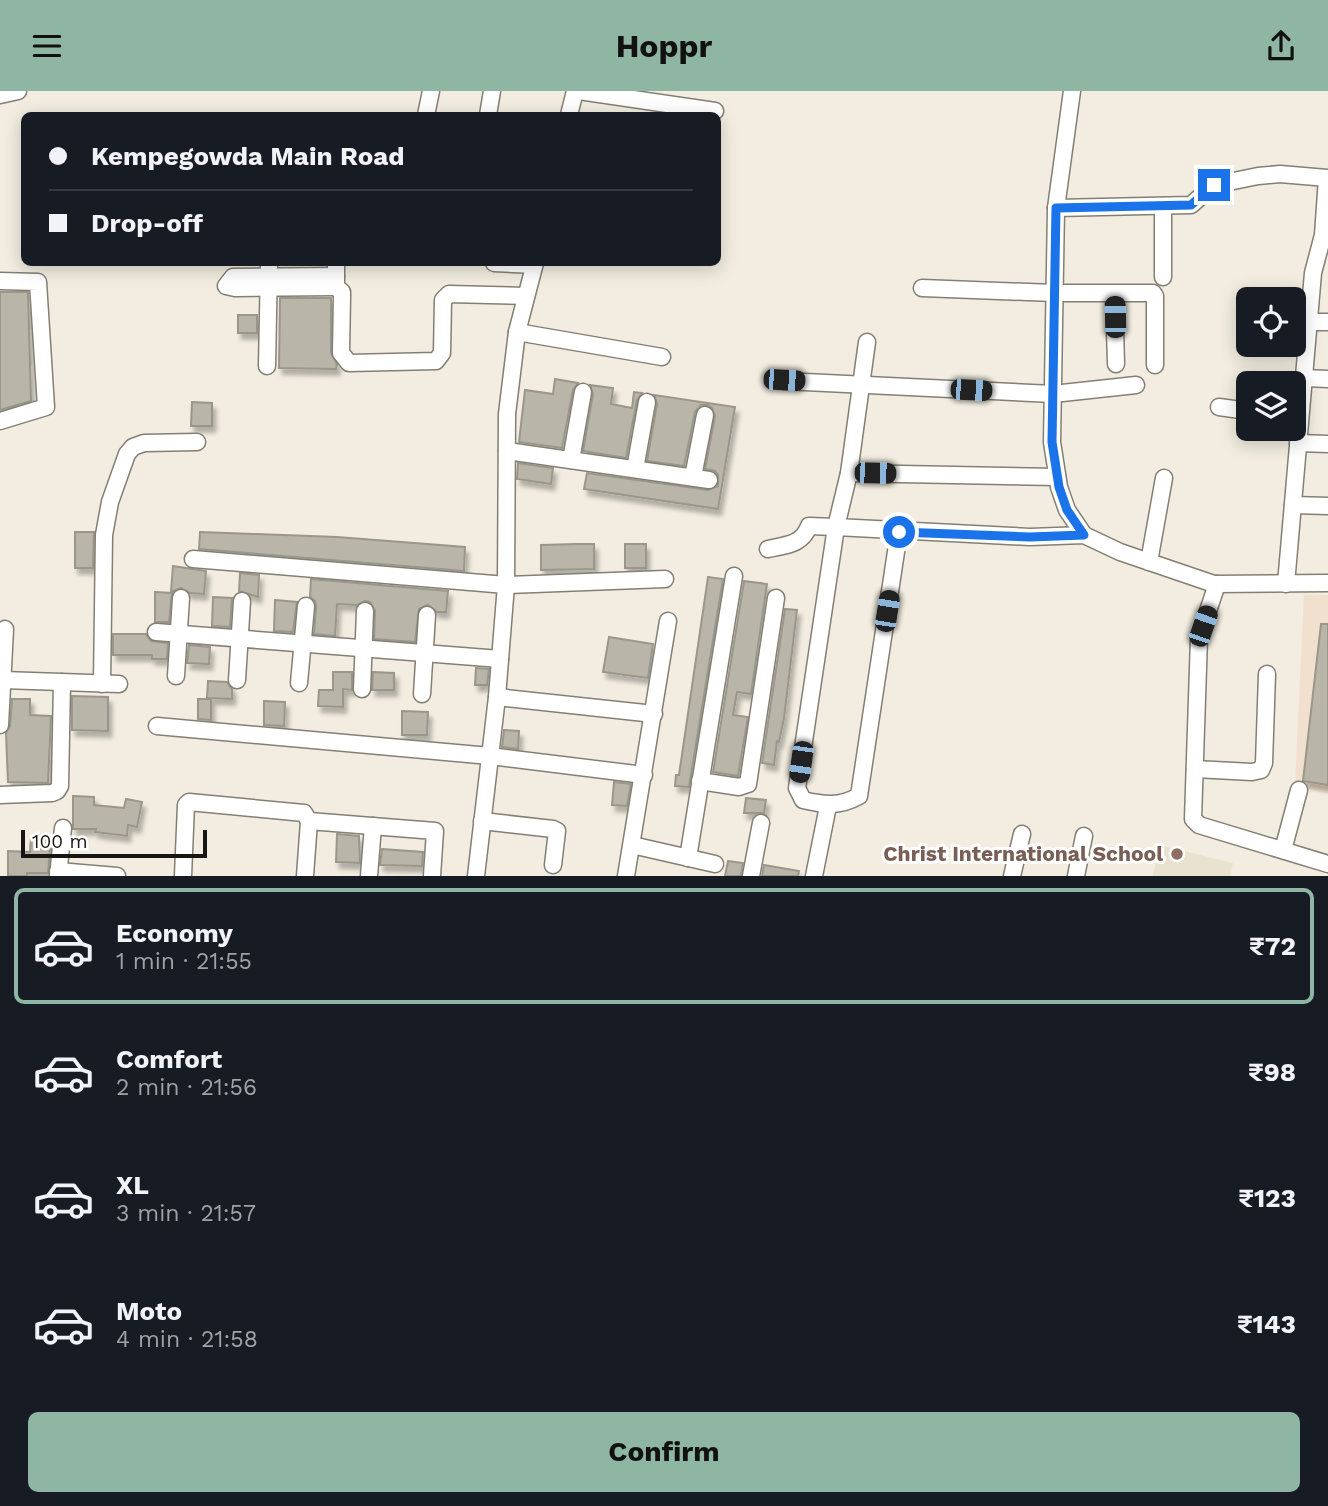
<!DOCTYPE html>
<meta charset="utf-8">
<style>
body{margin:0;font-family:"Work Sans",sans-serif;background:#242831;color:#f1f3f6;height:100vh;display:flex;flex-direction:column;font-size:26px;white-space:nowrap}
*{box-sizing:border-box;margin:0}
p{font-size:23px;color:#9ea1a6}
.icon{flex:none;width:38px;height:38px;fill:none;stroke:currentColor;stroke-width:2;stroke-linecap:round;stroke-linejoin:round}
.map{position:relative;height:785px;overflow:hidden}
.panel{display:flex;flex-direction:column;background:#171b24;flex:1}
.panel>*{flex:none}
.top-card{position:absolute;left:21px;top:21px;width:700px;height:154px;border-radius:10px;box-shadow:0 4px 18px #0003;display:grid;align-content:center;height:154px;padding:0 28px;background:#171b24}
.fabs{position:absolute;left:1236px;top:196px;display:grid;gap:14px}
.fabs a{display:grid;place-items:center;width:70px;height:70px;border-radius:10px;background:#171b24;box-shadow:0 4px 18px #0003;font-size:35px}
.scale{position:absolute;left:21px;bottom:18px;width:186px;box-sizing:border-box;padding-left:7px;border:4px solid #181612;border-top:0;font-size:19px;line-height:24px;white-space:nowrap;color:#181612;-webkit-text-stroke:5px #fff;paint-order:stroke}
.end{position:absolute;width:32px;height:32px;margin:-16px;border:9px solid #1a73e8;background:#fff;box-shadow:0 0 0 4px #fff}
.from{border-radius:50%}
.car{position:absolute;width:21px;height:42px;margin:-21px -10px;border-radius:9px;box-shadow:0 0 5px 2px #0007;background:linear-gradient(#222 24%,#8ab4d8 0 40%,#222 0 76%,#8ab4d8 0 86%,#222 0)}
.top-card b{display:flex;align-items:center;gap:24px;height:66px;font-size:26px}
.top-card b+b{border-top:2px solid #363941}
.top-card i{width:18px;height:18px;background:#f1f3f6}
ul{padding:12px 0 0;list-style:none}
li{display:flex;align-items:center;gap:21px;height:116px;margin:0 14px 10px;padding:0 14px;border:4px solid transparent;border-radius:10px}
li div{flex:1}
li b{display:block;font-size:26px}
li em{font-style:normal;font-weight:700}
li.active{border-color:#8eb6a3}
li>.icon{width:63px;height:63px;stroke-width:1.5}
.action{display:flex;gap:14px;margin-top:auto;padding:14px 28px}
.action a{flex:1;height:80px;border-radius:10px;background:#8eb6a3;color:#111;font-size:28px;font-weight:700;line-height:80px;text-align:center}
header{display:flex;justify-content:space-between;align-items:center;height:91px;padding:0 28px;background:#8eb6a3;color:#111;font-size:32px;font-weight:700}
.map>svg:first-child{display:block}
</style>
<header><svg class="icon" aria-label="menu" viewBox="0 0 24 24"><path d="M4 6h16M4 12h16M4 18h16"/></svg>Hoppr<svg class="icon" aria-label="share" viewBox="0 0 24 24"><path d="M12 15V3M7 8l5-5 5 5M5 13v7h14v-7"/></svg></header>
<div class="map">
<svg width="1328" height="785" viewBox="0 0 1328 785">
<defs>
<filter id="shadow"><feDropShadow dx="3.5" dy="6" stdDeviation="2" flood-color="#0004"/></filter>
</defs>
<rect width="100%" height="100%" fill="#f2ede0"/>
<path fill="#f1e0ce" d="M1304,504H1328V703L1295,694Z"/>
<path fill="#e9e2ce" d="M1159,754L1233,772L1230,785H1153Z"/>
<g fill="#b9b5a8" stroke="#9a968a" stroke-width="2" filter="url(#shadow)">
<path d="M0,201H28L31,310L0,319Z"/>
<path d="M280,207H331V262L337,273L336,278L279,277Z"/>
<rect x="238" y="224" width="19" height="18"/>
<path d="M555,288L578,292L573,299L562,357L519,351L525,299L553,303Z"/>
<path d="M590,294L613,297L611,313L632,317L634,301L642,302L637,309L626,367L583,360L593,303Z"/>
<path d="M654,304L735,316L718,418L584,398L587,382L708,399L718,395V384L715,380L705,378L715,325L712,317L708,314H701L695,321L684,375L647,370L657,313Z"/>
<path d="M192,311L212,312V335H191Z"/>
<path d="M518,372L553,377L551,393L517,388Z"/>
<path d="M75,441H94L93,477H75Z"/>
<path d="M200,441L337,446L465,456L464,480L199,458Z"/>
<path d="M576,453H594V478L541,479V454Z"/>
<rect x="625" y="453" width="21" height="24"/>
<path d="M173,475L206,480L204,503L190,502L181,497L171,501Z"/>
<path d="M240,482L259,484L258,506L239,500Z"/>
<path d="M708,486L723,488L689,696L675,695L676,684H679Z"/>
<path d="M311,488L448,500L446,521H437L428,514L419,518L415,551L374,548L375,520L370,511L365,510L357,514L337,513L335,545L314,543L316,515L315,510L310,506Z"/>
<path d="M744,490L767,493L751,603L737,601L733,624L748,626L738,685L713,681Z"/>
<path d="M155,501L172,502L169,531H155Z"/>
<path d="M213,506L232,507L230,536L212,535Z"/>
<path d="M275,509L297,511L293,541L274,540Z"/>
<path d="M785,518L797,519L784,627L779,651L777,650L774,674L762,672Z"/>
<path d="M1321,533H1328V694L1303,690Z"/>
<path d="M113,543H146L151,550L168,552L167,568H152V564H113Z"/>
<path d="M609,546L653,553L648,587L603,581Z"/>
<path d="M189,554L210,556L209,573L187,572Z"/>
<path d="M476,577L489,578L487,594H475Z"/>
<path d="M333,581H352V599L343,598V616L318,615L319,599H333Z"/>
<path d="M373,581L394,582V599H372Z"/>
<path d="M208,590L227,591L232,598V608L207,607Z"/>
<path d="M72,605L108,606V640L72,639Z"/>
<path d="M12,608H30V624L51,625L48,692L8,691L6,642L10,635Z"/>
<path d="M198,608H211V629L198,628Z"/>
<path d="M264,610L285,611L284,635L264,634Z"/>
<path d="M402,620L428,621L427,644H402Z"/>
<path d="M504,639L519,640L518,658L502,656Z"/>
<path d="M614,691L631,693L627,715L612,714Z"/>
<path d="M73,705L94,706V714L124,717L126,708L142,711L137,736L128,734L127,745L95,741L96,738H73Z"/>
<path d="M746,707L766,709L764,722H744Z"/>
<path d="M337,743L359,745L360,772L336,771Z"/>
<path d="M31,747H51L48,782H27V785H8V760L30,761Z"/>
<path d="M382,758L423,761L422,775L380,774Z"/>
<path d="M728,770L743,772L741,785H725Z"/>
<path d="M764,774L799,780L798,785H762Z"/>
</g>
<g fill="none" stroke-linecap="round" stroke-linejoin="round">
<g stroke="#837f73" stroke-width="19">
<g id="minor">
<path d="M579,0L715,20"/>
<path d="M1072,0L1056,117L1052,351L1059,396L1067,419L1084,444"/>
<path d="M0,4L18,0"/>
<path d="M426,24L431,0"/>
<path d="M488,24L492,0"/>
<path d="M569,24L575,0"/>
<path d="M1163,115V186"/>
<path d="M1056,117L1191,114L1214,94L1258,85L1280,83L1327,87L1323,144L1313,182L1286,493"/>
<path d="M336,172V196L342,201V205L341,262L349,272L436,270L442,262L443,209L449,203L526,205"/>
<path d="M494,172L534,174"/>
<path d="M0,190L38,191L46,316L0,330"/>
<path d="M336,196L235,197L226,195L233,186L336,185"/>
<path d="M922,197L1054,202H1153L1155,205V274"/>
<path d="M1114,203L1116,273"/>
<path d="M1308,231H1328"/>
<path d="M517,241L662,266"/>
<path d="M867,251L849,382L836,436L1030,446L1084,444L1120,461L1214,493L1328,492"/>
<path d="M267,275L269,172"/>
<path d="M1304,287L1328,288"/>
<path d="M784,290L1053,303L1136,294"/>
<path d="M1219,316L1248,320"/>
<path d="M1298,352L1328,353"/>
<path d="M507,360L709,389"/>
<path d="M571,369L583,301"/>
<path d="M635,378L647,311"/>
<path d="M849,382L1057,386"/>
<path d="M693,386L705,324"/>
<path d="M1293,414L1328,415"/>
<path d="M768,458C786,454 802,454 809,435L836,436L797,697L803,709C824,714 839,716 859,705L899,441"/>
<path d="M193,468L506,494L665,488"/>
<path d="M1149,471L1164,387"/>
<path d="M1217,493L1199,547L1193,728L1199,734L1328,773"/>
<path d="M156,541L500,568"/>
<path d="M176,585L181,507"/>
<path d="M3,589L119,593"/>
<path d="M237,589L242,510"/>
<path d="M299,592L306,515"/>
<path d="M102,593L104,444L110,411L127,363L133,356L144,352L197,351"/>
<path d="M362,598L365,520"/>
<path d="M422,603L427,524"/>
<path d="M497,606L654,623"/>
<path d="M0,634L5,538"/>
<path d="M157,635L490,665L644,684"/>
<path d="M1195,678L1252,681L1261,679L1264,672L1267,583"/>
<path d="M700,690L739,696L748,693L776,507"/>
<path d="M0,704L52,702L57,700L60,695L62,591"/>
<path d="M482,730L553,738L557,740L553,774"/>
<path d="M632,754L715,773"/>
<path d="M1283,759L1299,699"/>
<path d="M688,767L734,485"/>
<path d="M58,780L117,785"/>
<path d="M58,785L63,737"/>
<path d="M183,785L186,714L189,711L304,722L309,730"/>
<path d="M305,785L309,730L435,740L432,785"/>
<path d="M369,785L373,735"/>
<path d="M476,785L497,606L506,494L507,323L517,241L535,172"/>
<path d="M626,785L668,530"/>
<path d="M751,785L761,732"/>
<path d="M814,785L828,715"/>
<path d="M1012,785L1022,743"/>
<path d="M1076,785L1084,745"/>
</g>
</g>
<use href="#minor" stroke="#fff" stroke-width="16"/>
</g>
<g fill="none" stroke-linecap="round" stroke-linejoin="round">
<path stroke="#1a73e8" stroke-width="9" d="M899,441L1030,446L1084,444L1067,419L1059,396L1052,351L1056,117L1191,114L1214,94"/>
</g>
<circle fill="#8d6e63" stroke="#fff" stroke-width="2.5" cx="1177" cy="763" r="7"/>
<g text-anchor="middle" stroke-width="6" stroke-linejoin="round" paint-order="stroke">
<g font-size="21" font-weight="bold" fill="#785e54" stroke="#fff" text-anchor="end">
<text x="1163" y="770">Christ International School</text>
</g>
</g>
</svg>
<div class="fabs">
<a><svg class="icon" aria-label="locate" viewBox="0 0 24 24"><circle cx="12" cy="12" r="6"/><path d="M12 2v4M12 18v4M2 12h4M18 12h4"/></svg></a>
<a><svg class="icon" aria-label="layers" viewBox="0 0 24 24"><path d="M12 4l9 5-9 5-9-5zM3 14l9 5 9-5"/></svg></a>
</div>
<div class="scale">100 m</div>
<i class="end from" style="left:899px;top:441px"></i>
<i class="end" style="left:1214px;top:94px"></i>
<i class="car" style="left:1115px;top:226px;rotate:359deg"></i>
<i class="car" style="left:784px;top:289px;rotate:93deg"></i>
<i class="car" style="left:971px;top:299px;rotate:93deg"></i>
<i class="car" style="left:875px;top:382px;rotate:91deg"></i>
<i class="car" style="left:887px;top:520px;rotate:9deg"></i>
<i class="car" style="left:1203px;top:535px;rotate:19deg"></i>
<i class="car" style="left:801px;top:671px;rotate:188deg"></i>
<div class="top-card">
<b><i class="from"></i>Kempegowda Main Road</b>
<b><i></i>Drop-off</b>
</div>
</div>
<section class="panel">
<ul>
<li class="active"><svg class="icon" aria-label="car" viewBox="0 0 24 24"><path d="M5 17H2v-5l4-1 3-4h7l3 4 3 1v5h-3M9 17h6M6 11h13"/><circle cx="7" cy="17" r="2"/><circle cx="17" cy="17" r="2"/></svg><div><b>Economy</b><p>1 min · 21:55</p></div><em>₹72</em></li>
<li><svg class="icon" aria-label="car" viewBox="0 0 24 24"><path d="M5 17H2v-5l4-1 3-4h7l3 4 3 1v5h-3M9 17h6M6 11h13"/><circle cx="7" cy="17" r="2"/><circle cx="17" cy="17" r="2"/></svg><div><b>Comfort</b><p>2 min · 21:56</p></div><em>₹98</em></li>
<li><svg class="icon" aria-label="car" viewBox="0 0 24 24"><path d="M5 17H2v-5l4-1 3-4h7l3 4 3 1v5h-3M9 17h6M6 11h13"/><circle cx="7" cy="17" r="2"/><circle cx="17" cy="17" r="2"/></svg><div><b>XL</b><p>3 min · 21:57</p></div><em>₹123</em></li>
<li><svg class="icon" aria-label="car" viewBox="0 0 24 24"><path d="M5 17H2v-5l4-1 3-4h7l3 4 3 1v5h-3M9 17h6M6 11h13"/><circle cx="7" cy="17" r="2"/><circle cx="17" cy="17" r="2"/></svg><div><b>Moto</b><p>4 min · 21:58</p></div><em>₹143</em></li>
</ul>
<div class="action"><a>Confirm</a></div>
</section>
